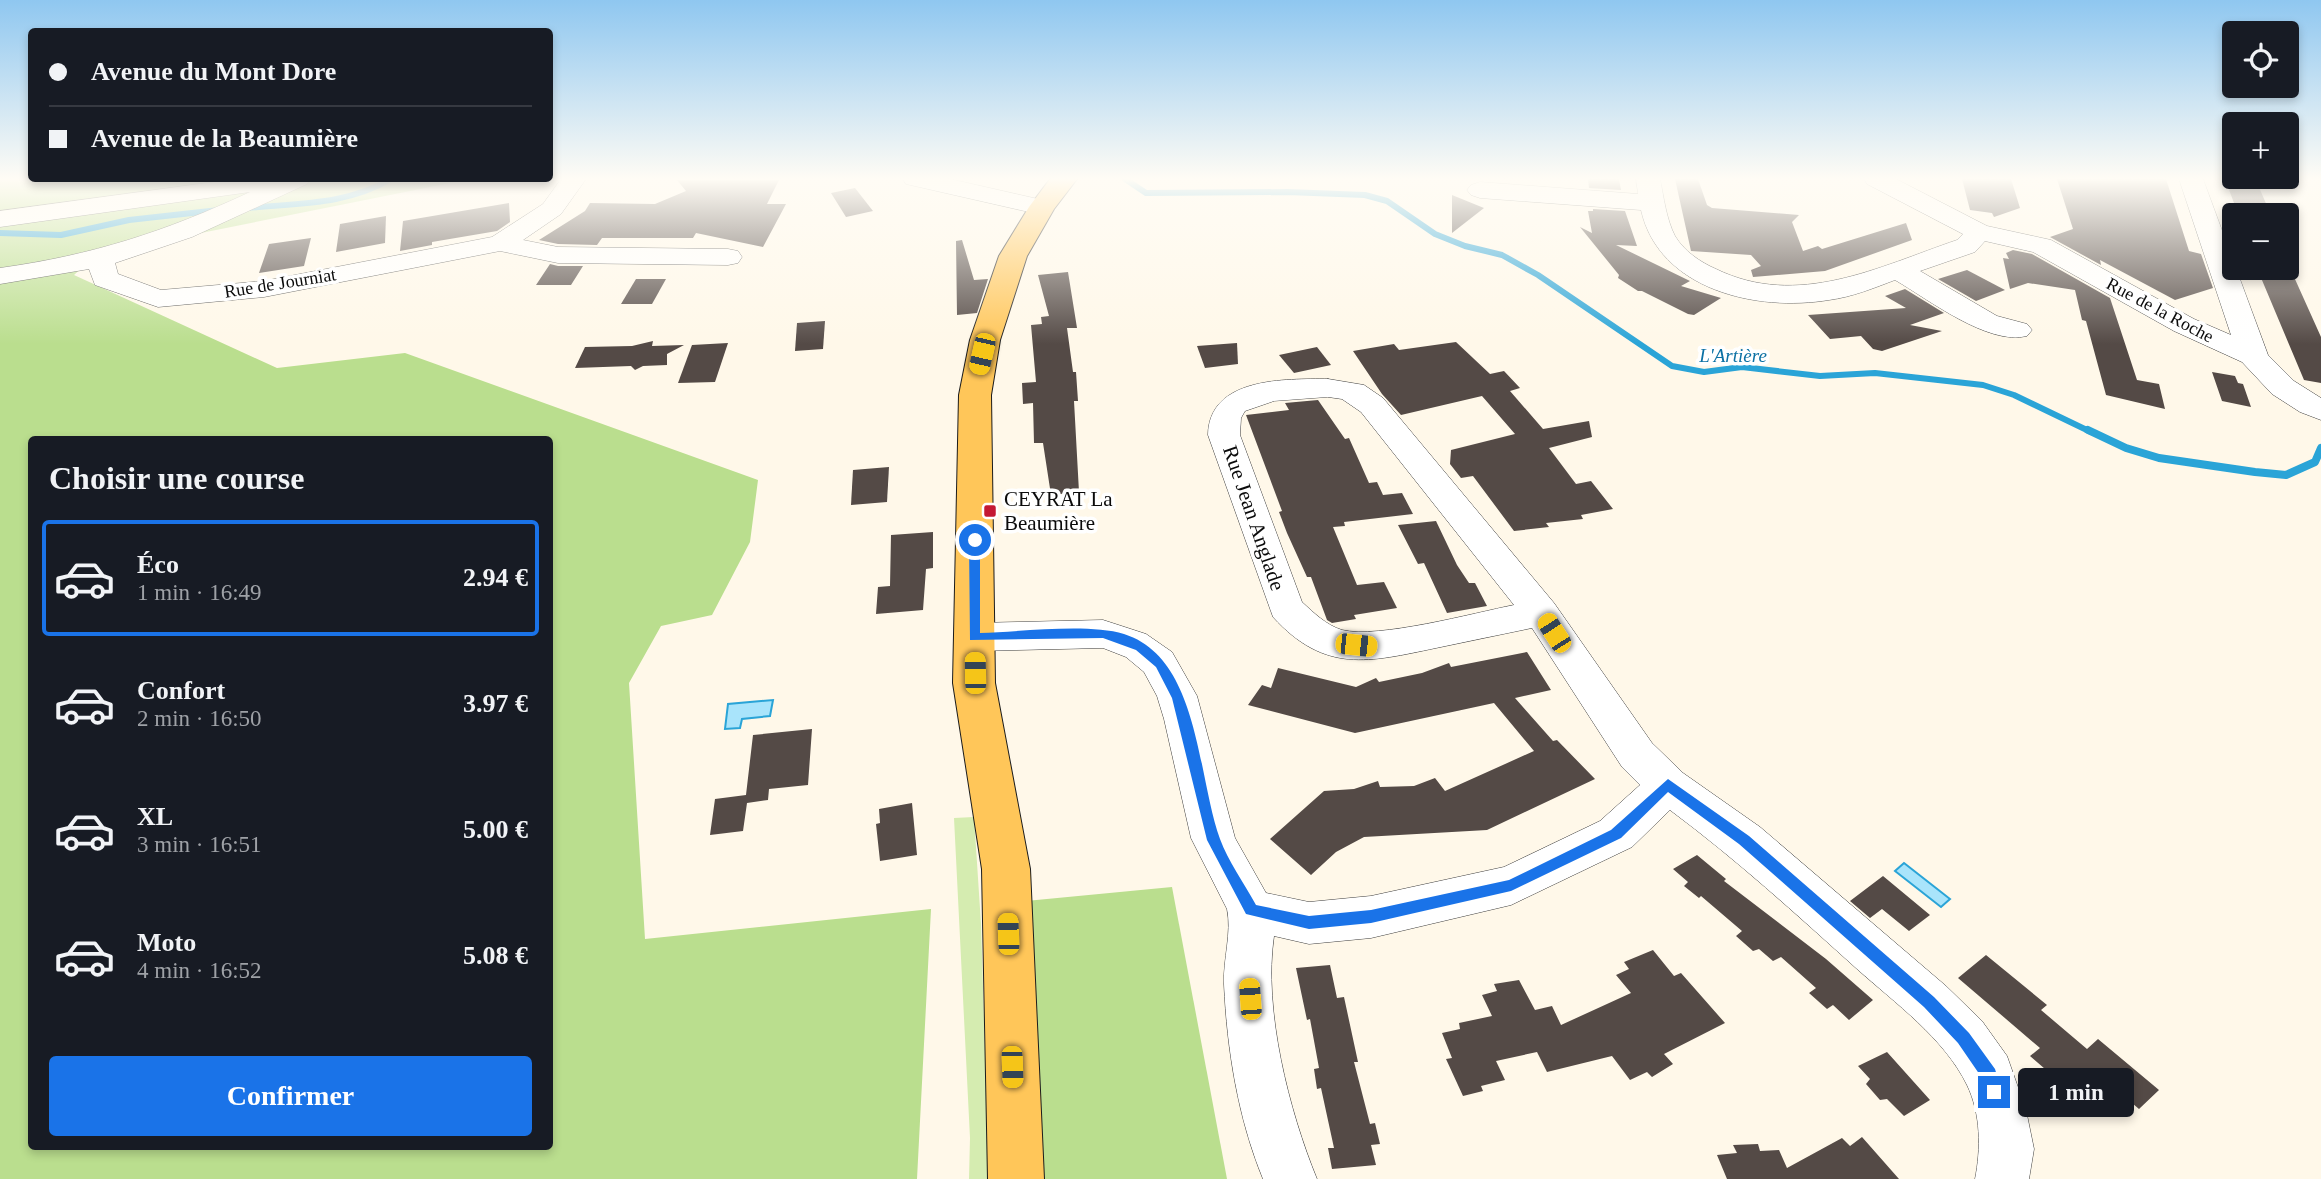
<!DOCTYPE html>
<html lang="fr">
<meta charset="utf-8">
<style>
body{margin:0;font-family:"Times New Roman",serif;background:#242831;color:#f1f3f6;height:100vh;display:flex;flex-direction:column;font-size:26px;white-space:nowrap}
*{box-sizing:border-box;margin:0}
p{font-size:23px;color:#9ea1a6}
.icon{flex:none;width:38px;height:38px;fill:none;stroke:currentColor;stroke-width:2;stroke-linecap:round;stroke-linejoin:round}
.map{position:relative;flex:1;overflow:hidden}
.drawer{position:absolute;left:28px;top:436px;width:525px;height:714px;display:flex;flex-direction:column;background:#171b24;border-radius:7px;box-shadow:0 4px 10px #0003}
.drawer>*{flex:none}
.top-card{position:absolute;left:28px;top:28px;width:525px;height:154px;border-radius:7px;box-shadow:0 4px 10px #0003;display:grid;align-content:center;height:154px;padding:0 21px;background:#171b24}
.fabs{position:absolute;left:2222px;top:21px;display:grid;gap:14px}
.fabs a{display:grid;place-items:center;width:77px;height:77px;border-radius:7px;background:#171b24;box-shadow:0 4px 10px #0003;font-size:35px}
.end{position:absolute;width:32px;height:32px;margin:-16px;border:9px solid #1a73e8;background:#fff;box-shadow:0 0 0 4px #fff}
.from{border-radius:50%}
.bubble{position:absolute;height:49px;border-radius:7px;background:#171b24;box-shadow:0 4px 10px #0003;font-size:23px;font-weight:700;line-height:49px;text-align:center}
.car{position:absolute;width:21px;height:42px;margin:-21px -10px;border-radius:9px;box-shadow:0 0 5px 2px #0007;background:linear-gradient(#f5c518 24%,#345 0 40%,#f5c518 0 76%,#345 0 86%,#f5c518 0)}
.top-card b{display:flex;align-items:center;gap:24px;height:66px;font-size:26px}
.top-card b+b{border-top:2px solid #363941}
.top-card i{width:18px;height:18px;background:#f1f3f6}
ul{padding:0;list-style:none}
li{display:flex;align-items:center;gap:21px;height:116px;margin:0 14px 10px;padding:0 7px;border:4px solid transparent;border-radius:7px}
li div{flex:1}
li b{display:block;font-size:26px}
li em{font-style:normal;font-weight:700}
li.active{border-color:#1a73e8}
li>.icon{width:63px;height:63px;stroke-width:1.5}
h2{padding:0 21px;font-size:32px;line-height:84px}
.cta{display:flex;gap:14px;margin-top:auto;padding:14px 21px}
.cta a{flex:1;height:80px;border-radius:7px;background:#1a73e8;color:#fff;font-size:28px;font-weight:700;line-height:80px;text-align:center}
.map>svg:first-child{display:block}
</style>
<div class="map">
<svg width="2321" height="1179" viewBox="0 0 2321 1179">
<rect width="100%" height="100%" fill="#fff8e9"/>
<path fill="#d5ecb0" d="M974,817L981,924L989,1179H969L970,1138L954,818Z"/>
<g fill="#bade8e" fill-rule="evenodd">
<path d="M0,179H470L96,254L74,275L277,368L405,353L758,480L750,542L712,615L661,626L629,683L645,939L931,909L917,1179H0ZM32,439H550V1146H32Z"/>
<path d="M1172,887L1227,1179H1035L1026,901Z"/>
</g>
<g fill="#a9e4fb" stroke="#2aa4d7" stroke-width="2">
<path d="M773,700L770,716L742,719L740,728L725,729L728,704Z"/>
<path d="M1904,863L1950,899L1941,907L1895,871Z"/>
</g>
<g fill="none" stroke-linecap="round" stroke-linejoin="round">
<g stroke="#2aa4d7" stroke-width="6">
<path d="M1125,179L1146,193L1288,192L1365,195L1387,201L1435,234L1465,246L1502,255L1538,275L1672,366L1704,372L1742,367L1820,376L1875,373L1983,385L2014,395L2091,432"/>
<path d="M249,208C299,203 346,205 391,179"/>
<path d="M0,233L61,235L129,220L219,210"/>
</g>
<path stroke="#2aa4d7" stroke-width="8" d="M2088,430L2126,448L2159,458L2255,472L2286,475L2315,462L2321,448"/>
</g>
<g fill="#544a46">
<path d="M1588,179H1619L1621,190L1589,188Z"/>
<path d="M1675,179H1698L1707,205L1712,208L1799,215L1792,222L1803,251L1818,246L1822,249L1906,223L1912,240L1825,271L1753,277L1751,270L1761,266L1751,255L1691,251Z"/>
<path d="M1962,179H2011L2020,208L1994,217L1992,213L1970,210Z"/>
<path d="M2057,179H2166L2189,251L2201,254L2213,288L2175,300L2100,260L2101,265L2050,237L2073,229Z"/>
<path d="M2225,179H2248L2250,184L2258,185L2271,215H2245L2244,212L2237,211Z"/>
<path d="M677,180H779L767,204H786L763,247L696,233L693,238H602L597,245L558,244L539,240L585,211L590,203L655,204L686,191Z"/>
<path d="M855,188L873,211L846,217L831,193Z"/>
<path d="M1452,195L1484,208L1452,233Z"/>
<path d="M509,203L510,222L497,231L432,242V245L400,251L403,221Z"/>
<path d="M1593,209L1625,211L1637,246L1616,245L1690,281L1681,286L1721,298L1694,315L1688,314L1642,291H1638L1618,278L1619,275L1580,227L1592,233L1588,211H1593Z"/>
<path d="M386,216L385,243L336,252L340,224Z"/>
<path d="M311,238L304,266L259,273L269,244Z"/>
<path d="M962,240L974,280L988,279L977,313L957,315L956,241Z"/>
<path d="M2013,250L2032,254L2110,298L2137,380L2159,384L2165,409L2106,395L2086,321L2082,320L2075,290L2028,283L2010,289L2003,258L2009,259L2006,253Z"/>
<path d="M550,264L558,266H583L571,285H536Z"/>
<path d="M2239,268L2258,272L2256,268H2290L2321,337V383L2304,380L2259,273L2243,279Z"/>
<path d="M1967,270L2005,290L1976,301L1938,279Z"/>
<path d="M1068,272L1077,328H1067L1073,372H1076L1078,401H1074L1079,492L1051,495L1043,443H1034L1033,403L1023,404L1022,383L1036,382L1031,325L1042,324L1041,317L1049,316L1038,275Z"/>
<path d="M636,279H666L652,304H621Z"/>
<path d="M1905,289L1944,313L1910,325L1942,331L1882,351L1873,349L1861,336L1830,339L1808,315L1906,308L1885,296Z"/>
<path d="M825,321L823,349L795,351L797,323Z"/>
<path d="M653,341L652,346L684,345L667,354V365L643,366L635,370L631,366L575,368L585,347L632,346Z"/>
<path d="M1456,342L1490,374L1504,371L1520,388L1510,391L1543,429L1589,421L1592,437L1549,448L1576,484L1591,481L1613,509L1581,515L1583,519L1546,523L1549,527L1514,531L1473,476L1461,478L1450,464L1451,450L1515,434L1482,396L1401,415L1382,394L1353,351L1394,344L1399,350Z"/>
<path d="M728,343L715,382L678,383L692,345Z"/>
<path d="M1237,343L1238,364L1205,368L1197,346Z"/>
<path d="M1317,347L1331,365L1294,373L1279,355Z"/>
<path d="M2212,372L2235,376L2238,383L2243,384L2251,407L2222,401Z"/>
<path d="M1318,400L1345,439L1349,438L1369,483L1377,482L1383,495L1402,493L1413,514L1344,522L1345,526L1333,527L1357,585L1384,582L1397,608L1354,615L1356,619L1332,623L1327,620L1311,577H1307L1287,533L1279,512L1282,511L1246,415L1289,410L1285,403Z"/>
<path d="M889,467L887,502L851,505L853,470Z"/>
<path d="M1436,521L1457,565L1469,583H1475L1487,606L1447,613L1424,563L1418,564L1398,525Z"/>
<path d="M933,532V568L926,569L923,610L876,614L878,587L890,586L891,535Z"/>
<path d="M1527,652L1551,690L1515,698L1553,741L1557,740L1595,779L1487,830L1364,837L1336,852L1311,875L1270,839L1324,791L1354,789L1378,781L1380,787L1414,786L1435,778L1445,791L1534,751L1494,703L1355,733L1248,705L1262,685L1271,688L1278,668L1356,687L1376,678L1379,682L1422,673L1449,663L1451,667Z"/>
<path d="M812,729L808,785L769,789L768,800L747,803L743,831L710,835L715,799L746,795L753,735Z"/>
<path d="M912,803L917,855L880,861L876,824L880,823L879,809Z"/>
<path d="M1697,855L1726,879L1724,881L1826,959L1873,1000L1849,1020L1833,1005L1827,1009L1809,993L1816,988L1781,957L1773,961L1759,949L1753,951L1736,936L1742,931L1701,896L1699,898L1684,886L1688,882L1673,869Z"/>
<path d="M1883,876L1930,915L1909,931L1882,909L1870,918L1850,901Z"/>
<path d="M1653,950L1674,976L1681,973L1725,1023L1664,1054L1673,1064L1652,1077L1647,1072L1630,1080L1612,1056L1547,1072L1537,1052L1496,1061L1505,1080L1481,1086L1483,1091L1463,1096L1446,1059L1452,1058L1442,1033L1460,1029L1459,1023L1492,1016L1482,995L1497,991L1494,984L1519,980L1535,1010L1552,1006L1561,1025L1631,993L1616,975L1629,969L1624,962Z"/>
<path d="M1986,955L2047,1005L2041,1010L2087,1049L2098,1039L2159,1090L2139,1109L2104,1079L2088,1093L2074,1081L2067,1088L2030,1056L2040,1048L1958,978Z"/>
<path d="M1330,965L1337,998L1344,997L1358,1062H1354L1370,1124L1375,1123L1380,1144L1371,1145L1376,1165L1332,1169L1328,1148H1334L1321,1088L1317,1089L1314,1069L1319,1068L1310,1019L1307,1020L1296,968Z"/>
<path d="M1887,1052L1930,1100L1904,1116L1887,1099L1880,1100L1866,1084L1870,1079L1858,1066Z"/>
<path d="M1862,1137L1899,1179H1727L1717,1155L1737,1153L1733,1145L1758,1144L1760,1151L1779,1150L1787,1168L1842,1138L1850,1146Z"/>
</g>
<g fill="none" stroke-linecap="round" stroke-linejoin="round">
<g stroke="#3e3e3e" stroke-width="1">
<g id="minor">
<path d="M236,179H269L271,182L277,179H310L307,184L192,237L115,263L118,274L161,290L264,281L492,237L543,204L561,179H586L561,214L523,240L558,247L728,249L738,251L742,257L738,263L728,265L558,263L500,251L264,297L158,307L95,285L89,269L0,284V268C93,255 164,232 250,192L0,227V211Z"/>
<path d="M903,179H950L1051,202L1055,207L1051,212L1042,215L906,184Z"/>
<path d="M1636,179H1660C1664,198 1666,218 1675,236C1684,251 1700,262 1716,269C1798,309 1878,267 1957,240L1963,234L1867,184L1864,179H1896L1987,226L2051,240L2194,319L2231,335L2179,179H2203L2268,355L2294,381L2321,398V420L2300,412L2272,394L2242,362L2174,331L2033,252L1985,241L1975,252L1920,271L1997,316L2027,324L2032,330L2027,336C1988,346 1928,299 1895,280C1874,288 1852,297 1829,300C1757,312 1659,290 1641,210L1480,198L1471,195L1467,190L1471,185L1480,182L1638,194Z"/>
<path d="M1328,379L1364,385L1383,398L1554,603L1652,743L1683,773L1760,827L1946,986L1982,1021L2007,1056L2026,1110L2034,1149L2029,1179H1975C1981,1149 1981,1114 1967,1085C1944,1038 1895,1003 1857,969C1796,914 1736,859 1670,810L1632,847L1511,905L1371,938L1309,944L1274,936C1263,1009 1289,1111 1317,1179H1263C1238,1118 1227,1050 1224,984C1223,959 1232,933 1227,909L1191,838L1164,719L1157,696L1144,672L1126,657L1103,648L975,651L962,647L956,637L962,627L975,623L1103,620L1146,634L1172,652L1197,696L1235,838L1266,893L1309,902L1371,896L1504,867L1600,821L1640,785L1622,767L1532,628C1500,635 1468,641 1436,648C1369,662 1325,674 1273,617L1208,435C1209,377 1285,379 1328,379ZM1328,397L1342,399L1361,412L1514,605C1474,613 1378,639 1342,630C1326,625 1314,613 1302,602L1240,435L1241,418L1245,411L1274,401Z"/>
</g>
</g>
<g stroke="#1c1c1c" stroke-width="2">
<path id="major" d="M1050,179H1077L1054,209L1027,256L1000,340L991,395L995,683L1030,869L1044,1179H988L982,869L953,683L959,395L970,340L999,256L1029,207Z"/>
</g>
<use href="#minor" fill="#fff" fill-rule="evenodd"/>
<use href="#major" fill="#ffc659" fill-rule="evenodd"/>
</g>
<linearGradient id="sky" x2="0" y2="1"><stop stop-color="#8fc7f0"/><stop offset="0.52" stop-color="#fffcf5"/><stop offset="1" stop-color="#fffcf5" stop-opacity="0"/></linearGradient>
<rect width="2321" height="344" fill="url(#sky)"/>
<path fill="#1a73e8" d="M975,536L980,540V633C1021,632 1087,623 1124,634C1200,658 1197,776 1220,839C1228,861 1244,883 1256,905L1309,916L1371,910L1509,880L1611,830L1668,779L1749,836L1934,997L1969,1033L1995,1069L2002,1092L2000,1098L1994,1100L1989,1098L1982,1078L1958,1043L1924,1007L1739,844L1668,792L1621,838L1511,891L1371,923L1309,929L1246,914L1207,840L1172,698L1156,667L1136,650L1103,638L970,640L969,540Z"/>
<rect fill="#c41933" stroke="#fff" stroke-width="2.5" x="983" y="504" width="14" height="14" rx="3.5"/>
<g text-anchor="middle" stroke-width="7" stroke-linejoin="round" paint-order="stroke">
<g font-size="18" fill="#0b0b0b" stroke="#fff">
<text transform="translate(280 283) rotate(-9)" y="6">Rue de Journiat</text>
<text transform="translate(2160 310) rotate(28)" y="6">Rue de la Roche</text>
</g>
<g font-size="19" font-style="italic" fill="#0c71a4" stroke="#fff">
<text x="1733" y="362">L'Artière</text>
</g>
<g font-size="21" fill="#0b0b0b" stroke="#fff" text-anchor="start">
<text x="1004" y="506">CEYRAT La<tspan x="1004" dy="24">Beaumière</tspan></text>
</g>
<g font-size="21" fill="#0b0b0b" stroke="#fff">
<text transform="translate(1254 518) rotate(71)" y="7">Rue Jean Anglade</text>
</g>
</g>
</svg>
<div class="fabs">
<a><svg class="icon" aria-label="locate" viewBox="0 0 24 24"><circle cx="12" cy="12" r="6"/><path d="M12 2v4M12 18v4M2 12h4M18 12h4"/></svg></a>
<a>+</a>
<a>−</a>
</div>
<i class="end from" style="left:975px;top:540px"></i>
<i class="end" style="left:1994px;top:1092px"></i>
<div class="bubble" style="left:2018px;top:1068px;width:116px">1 min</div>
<i class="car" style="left:982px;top:354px;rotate:193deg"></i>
<i class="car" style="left:1554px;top:633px;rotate:327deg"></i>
<i class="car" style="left:1356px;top:645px;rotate:96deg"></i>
<i class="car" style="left:975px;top:673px;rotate:359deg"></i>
<i class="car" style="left:1008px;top:934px;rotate:358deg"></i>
<i class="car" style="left:1250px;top:999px;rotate:356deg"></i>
<i class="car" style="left:1012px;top:1067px;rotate:178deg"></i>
<div class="top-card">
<b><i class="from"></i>Avenue du Mont Dore</b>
<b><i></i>Avenue de la Beaumière</b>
</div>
<section class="drawer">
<h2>Choisir une course</h2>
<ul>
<li class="active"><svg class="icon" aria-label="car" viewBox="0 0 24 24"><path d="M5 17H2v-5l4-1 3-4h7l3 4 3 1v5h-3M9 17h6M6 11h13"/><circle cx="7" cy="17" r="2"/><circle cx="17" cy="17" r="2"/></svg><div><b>Éco</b><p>1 min · 16:49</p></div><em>2.94 €</em></li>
<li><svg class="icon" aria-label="car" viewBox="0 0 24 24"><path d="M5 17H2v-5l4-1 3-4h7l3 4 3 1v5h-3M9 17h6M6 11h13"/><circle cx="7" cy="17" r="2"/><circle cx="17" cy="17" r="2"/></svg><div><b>Confort</b><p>2 min · 16:50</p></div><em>3.97 €</em></li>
<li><svg class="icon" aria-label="car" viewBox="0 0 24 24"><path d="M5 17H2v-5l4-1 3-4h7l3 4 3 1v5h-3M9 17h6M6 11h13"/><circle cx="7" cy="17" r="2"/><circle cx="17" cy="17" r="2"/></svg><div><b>XL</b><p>3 min · 16:51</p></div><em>5.00 €</em></li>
<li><svg class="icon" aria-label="car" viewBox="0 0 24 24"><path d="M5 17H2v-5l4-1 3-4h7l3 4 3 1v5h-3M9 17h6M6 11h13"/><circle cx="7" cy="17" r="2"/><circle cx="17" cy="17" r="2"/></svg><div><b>Moto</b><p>4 min · 16:52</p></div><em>5.08 €</em></li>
</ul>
<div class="cta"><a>Confirmer</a></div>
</section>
</div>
